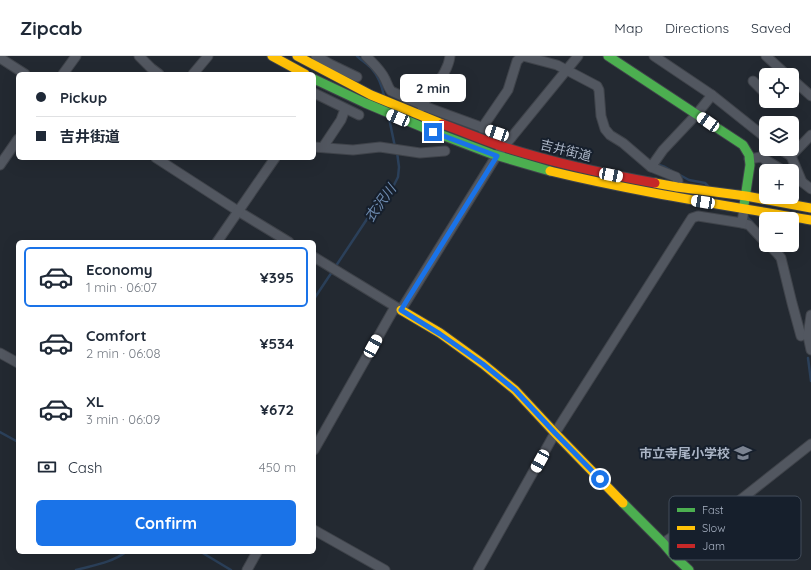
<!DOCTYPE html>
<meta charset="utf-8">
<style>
body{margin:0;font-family:Quicksand,"Noto Sans JP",sans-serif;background:#f2f2f3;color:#1f2937;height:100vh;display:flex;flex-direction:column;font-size:15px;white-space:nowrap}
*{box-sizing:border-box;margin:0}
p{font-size:13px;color:#747a83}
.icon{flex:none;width:22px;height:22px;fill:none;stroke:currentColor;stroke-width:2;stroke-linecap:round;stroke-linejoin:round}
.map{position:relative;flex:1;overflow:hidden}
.panel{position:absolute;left:16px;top:184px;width:300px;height:314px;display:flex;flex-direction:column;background:#fff;border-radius:6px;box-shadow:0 4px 16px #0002}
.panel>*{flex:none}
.banner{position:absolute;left:16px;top:16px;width:300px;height:88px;border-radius:6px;box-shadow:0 4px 16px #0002;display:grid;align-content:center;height:88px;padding:0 20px;background:#fff}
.tools{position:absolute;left:759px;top:12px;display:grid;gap:8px}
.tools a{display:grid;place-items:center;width:40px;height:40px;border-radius:6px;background:#fff;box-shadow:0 4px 16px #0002;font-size:20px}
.end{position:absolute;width:18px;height:18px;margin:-9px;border:5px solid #1a73e8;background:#fff;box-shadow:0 0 0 2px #fff}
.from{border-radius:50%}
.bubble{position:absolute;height:28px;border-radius:6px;background:#fff;box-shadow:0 4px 16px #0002;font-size:13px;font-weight:800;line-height:28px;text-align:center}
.car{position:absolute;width:12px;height:24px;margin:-12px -6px;border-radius:5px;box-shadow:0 0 3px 1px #0007;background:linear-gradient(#fff 24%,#345 0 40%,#fff 0 76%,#345 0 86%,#fff 0)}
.banner b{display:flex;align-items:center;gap:14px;height:38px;font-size:15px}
.banner b+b{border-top:1px solid #e0e1e3}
.banner i{width:10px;height:10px;background:#1f2937}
ul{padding:7px 0 0;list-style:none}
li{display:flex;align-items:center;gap:12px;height:60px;margin:0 8px 6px;padding:0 12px;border:2px solid transparent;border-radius:6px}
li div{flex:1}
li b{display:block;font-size:15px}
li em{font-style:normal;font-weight:800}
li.on{border-color:#1a73e8}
li>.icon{width:36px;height:36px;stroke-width:1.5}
.pay{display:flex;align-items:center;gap:10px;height:44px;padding:0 20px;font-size:15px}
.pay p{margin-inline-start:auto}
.action{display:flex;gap:8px;margin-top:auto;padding:8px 20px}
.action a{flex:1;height:46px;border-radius:6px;background:#1a73e8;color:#fff;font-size:16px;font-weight:800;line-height:46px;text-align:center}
header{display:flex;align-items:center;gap:24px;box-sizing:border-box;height:56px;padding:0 20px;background:#fff;border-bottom:1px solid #e0e1e3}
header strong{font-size:19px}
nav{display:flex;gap:22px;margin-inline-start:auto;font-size:14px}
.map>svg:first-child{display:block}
</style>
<header>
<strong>Zipcab</strong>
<nav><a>Map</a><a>Directions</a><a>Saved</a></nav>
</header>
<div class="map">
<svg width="811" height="514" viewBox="0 0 811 514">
<rect width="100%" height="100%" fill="#232931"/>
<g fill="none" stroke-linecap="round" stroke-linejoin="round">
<g stroke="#2b405a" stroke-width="2.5">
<path d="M357,0C362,5 368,8 372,13C379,21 382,30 384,40"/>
<path d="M389,62L395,91"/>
<path d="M656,108L665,111L672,115"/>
<path d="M678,118L689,124L705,127L708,130"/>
<path d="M745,159L752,166L755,170"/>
<path d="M314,243L373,154L393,131L398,121L399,111L397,96"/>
<path d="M808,302L811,325"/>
<path d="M0,376L18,386"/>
<path d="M201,496L231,514"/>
<path d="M76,514C94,509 111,507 126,496"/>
</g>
<g stroke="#3f434a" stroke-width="11">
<g id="street">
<path d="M139,0L151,12L159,18"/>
<path d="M316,0L330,8L357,21"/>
<path d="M366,0C373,7 381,14 385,23C387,27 388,31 391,35L429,52L511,82"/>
<path d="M654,0L712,39L766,82"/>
<path d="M766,0L787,19"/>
<path d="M0,2L25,18"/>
<path d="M63,18L76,0"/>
<path d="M193,18L208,0"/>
<path d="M792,23L811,40"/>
<path d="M753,25L766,38"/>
<path d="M314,37L359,59"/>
<path d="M422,51C430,33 448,19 450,0"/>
<path d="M482,72L508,34L517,5L521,1L523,0L557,9L597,30L599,34L601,60L605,73L610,79L623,87L651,111L676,121L678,125L677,131"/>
<path d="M314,91L353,94L380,91L420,97L445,95"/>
<path d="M323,91L341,64L345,53"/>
<path d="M780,93L791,100L811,79"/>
<path d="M791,100L802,126L792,120"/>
<path d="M156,102L238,155L289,186"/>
<path d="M749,103L761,101L784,115"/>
<path d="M0,109L18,83"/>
<path d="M651,111L663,94L696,59L712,39"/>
<path d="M802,126L811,133"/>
<path d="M742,167L749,169L766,187"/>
<path d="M217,186L275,102"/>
<path d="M769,189L777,197L781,202L792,247L801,280"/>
<path d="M314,201L401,254L497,99L578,0"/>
<path d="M811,259L808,280L811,294"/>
<path d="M0,297L18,307"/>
<path d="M314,394L395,251"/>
<path d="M314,474L385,514"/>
<path d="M663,487L699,463L716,459L730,452L811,388"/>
<path d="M247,514L257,496"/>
<path d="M478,514L555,377L692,162L698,160L742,167L744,153"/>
</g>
</g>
<g stroke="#3f434a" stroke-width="11">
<g id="fast">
<path d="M608,0L743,89L749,99L750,109L744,149"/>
<path d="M314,23L365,47L434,76L492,98L550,115"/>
<path d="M623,447L663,487L675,501L689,514"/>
</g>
</g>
<g stroke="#3f434a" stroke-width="11">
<g id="slow">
<path d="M272,0L305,18"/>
<path d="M297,0L371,39L442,68"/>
<path d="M550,115C636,136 724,149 811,164"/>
<path d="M655,127L677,131L746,140L811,152"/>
<path d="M401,254L440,277L483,308L515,334L555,377L623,447"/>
</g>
</g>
<g stroke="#3f434a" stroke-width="11">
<path id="jam" d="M442,68C462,75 483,84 504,91C554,107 605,118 655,127"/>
</g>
<use href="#street" stroke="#525760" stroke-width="9"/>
<use href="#fast" stroke="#4caf50" stroke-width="9"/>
<use href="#slow" stroke="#ffc107" stroke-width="9"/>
<use href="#jam" stroke="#c62828" stroke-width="9"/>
</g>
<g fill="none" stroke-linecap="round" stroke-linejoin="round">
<path stroke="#1a73e8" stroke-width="5" d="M433,76L497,100L401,254L440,278L483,308L515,334L555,377L600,423"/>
</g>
<defs>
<g id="school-bare" transform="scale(1.38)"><path d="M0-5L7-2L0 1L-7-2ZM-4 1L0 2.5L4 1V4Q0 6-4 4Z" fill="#7b8391" stroke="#161f2c" stroke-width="2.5" paint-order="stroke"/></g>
</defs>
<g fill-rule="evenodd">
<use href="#school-bare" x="743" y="397"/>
</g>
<g text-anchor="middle" stroke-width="4" stroke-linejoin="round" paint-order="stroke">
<g font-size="13" fill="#aab4c5" stroke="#161f2c">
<text transform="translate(566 94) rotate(14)" y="5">吉井街道</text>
</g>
<g font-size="13" font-weight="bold" fill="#aab4c5" stroke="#161f2c" text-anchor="end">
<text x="730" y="402">市立寺尾小学校</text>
</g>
<g font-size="14" font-style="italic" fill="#6f8cb1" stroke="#161f2c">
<text transform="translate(380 147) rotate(-54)" y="5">衣沢川</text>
</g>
</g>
<rect x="669" y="440" width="132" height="64" rx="6" fill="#161f2c" stroke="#424c5a" stroke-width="1"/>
<rect x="677" y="452" width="18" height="4" fill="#4caf50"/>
<rect x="677" y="470" width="18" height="4" fill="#ffc107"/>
<rect x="677" y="488" width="18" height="4" fill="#c62828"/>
<g font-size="11" fill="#aab4c5">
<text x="702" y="458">Fast</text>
<text x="702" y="476">Slow</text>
<text x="702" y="494">Jam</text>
</g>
</svg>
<div class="tools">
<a><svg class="icon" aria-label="locate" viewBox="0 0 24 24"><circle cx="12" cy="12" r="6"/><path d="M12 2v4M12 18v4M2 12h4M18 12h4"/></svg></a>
<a><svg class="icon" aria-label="layers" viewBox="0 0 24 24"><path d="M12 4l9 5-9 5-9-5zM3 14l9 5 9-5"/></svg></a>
<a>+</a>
<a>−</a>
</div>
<i class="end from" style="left:600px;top:423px"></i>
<i class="end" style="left:433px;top:76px"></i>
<div class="bubble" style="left:400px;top:18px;width:66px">2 min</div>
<i class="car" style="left:398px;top:62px;rotate:293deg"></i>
<i class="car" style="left:708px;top:66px;rotate:304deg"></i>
<i class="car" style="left:497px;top:77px;rotate:289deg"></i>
<i class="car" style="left:611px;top:119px;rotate:101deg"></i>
<i class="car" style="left:703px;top:146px;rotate:279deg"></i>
<i class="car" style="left:373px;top:290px;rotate:29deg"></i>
<i class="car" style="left:540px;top:405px;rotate:209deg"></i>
<div class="banner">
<b><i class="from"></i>Pickup</b>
<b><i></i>吉井街道</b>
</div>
<section class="panel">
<ul>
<li class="on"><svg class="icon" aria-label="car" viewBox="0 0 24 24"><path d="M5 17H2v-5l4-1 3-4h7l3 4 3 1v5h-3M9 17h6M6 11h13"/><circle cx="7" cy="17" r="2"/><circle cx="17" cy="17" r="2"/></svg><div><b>Economy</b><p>1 min · 06:07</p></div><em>¥395</em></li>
<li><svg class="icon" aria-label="car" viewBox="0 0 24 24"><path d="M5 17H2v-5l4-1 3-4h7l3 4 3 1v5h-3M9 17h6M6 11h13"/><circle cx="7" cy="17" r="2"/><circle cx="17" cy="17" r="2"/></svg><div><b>Comfort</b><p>2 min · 06:08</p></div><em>¥534</em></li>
<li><svg class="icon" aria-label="car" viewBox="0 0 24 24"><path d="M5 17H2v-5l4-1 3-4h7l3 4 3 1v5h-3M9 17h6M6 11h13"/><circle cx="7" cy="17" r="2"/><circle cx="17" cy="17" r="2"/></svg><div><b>XL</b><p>3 min · 06:09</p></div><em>¥672</em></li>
</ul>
<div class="pay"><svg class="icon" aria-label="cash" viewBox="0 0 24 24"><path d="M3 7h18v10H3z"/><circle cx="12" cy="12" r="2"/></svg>Cash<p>450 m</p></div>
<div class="action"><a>Confirm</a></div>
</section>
</div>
